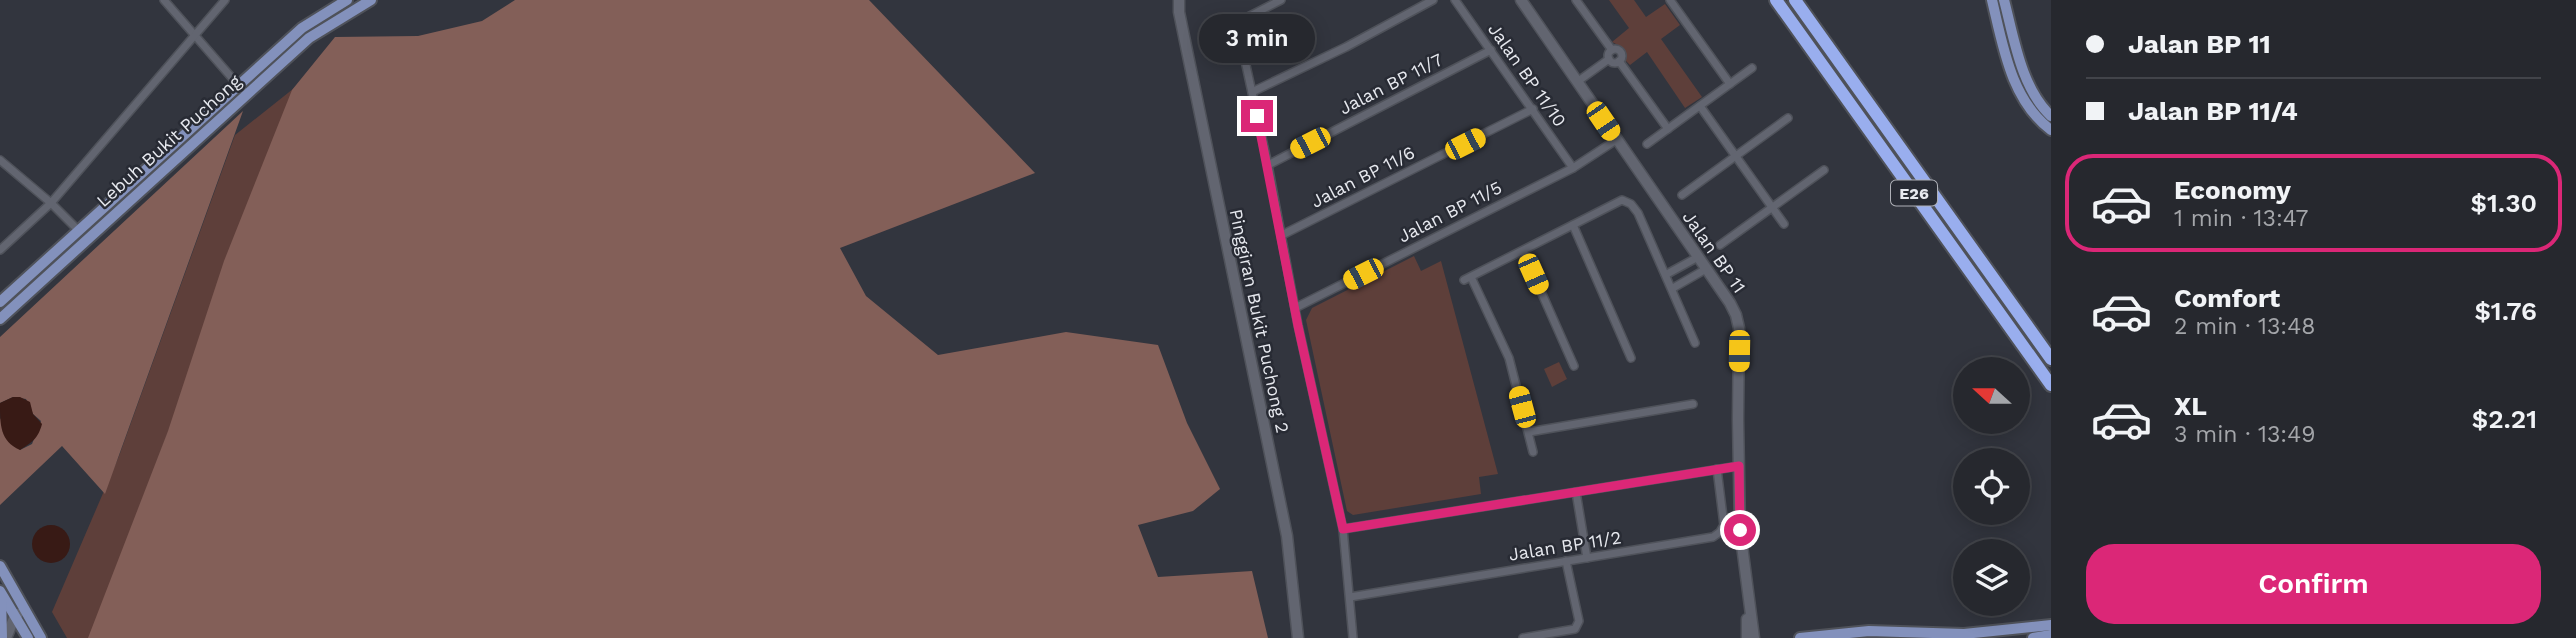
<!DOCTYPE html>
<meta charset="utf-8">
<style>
body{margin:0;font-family:"Work Sans",sans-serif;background:#32343a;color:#f1f3f6;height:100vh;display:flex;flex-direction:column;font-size:26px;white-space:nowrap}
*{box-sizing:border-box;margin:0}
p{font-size:23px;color:#a4a6aa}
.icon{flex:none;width:38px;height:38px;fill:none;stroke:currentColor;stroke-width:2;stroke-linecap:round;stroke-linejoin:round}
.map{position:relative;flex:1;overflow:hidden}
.drawer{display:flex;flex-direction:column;background:#26282e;width:525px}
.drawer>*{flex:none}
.banner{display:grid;align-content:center;height:154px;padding:0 35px;background:#26282e}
.needle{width:46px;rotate:291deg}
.buttons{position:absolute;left:1953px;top:357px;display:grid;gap:14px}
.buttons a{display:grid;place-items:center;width:77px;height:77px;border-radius:50%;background:#26282e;box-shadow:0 4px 18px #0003,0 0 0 2px #42444a;font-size:35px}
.end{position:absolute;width:32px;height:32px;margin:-16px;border:9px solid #db2777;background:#fff;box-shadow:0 0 0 4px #fff}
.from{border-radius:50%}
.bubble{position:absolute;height:49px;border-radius:24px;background:#26282e;box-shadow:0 4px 18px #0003,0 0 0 2px #42444a;font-size:23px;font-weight:600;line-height:49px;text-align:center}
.car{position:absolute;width:21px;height:42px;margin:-21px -10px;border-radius:9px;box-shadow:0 0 5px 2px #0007;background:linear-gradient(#f5c518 24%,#345 0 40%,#f5c518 0 76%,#345 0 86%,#f5c518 0)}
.banner b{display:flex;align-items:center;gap:24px;height:66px;font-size:26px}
.banner b+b{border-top:2px solid #42444a}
.banner i{width:18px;height:18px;background:#f1f3f6}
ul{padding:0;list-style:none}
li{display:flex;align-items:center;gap:21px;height:98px;margin:0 14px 10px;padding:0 21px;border:4px solid transparent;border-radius:28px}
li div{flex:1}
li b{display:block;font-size:26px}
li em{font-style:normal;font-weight:600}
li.on{border-color:#db2777}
li>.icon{width:63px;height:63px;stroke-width:1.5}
.primary-button{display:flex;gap:14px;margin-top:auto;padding:14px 35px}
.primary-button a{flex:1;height:80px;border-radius:28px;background:#db2777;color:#fff;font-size:28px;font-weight:600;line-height:80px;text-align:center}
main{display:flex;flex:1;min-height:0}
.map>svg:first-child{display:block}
</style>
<main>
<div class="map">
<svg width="2051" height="638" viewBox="0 0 2051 638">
<rect width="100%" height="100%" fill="#32353e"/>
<g fill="#5e3f3a">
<path d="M1609,0H1634L1646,17L1665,4L1680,25L1661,39L1702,97L1685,108L1647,52L1630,65L1626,61L1622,47L1612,42L1629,28Z"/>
<path d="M303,81L89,638H67L52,612L119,456L235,135Z"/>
<path d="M1414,256L1421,271L1441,261L1498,474L1479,477L1481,494L1353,515L1347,511L1306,320L1312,308Z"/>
<path d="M1559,362L1567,379L1552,387L1544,369Z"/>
</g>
<g fill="#835f58">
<path d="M515,0H869L1035,173L840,248L866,296L938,355L1066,332L1158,345L1187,423L1220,489L1193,511L1138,525L1158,577L1252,571L1268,638H88L168,431L224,261L292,90L335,37L418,36L482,21Z"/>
<path d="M243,111L105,494L62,446L0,505V418L20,450L32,444L41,421L33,414L26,399L13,397L0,403V337Z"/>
</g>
<g fill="#381a15">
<path d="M13,397H20L30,402L33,414L42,424C38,439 32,442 20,450C0,441 0,425 0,403Z"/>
<circle cx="51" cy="544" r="19"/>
</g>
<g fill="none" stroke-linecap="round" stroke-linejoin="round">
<g stroke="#4f525a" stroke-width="10">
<g id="street">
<path d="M164,0L246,94"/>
<path d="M1281,0L1242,20L1238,29L1268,165L1298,325L1343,529L1353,638"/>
<path d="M1455,0L1573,168"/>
<path d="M1576,0L1612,50"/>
<path d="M1670,0L1730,84"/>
<circle cx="1615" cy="56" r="7"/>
<path d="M1619,61L1668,129"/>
<path d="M1577,82L1609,59"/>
<path d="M1252,92L1346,47L1433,0"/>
<path d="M1700,106L1784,224"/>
<path d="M1647,144L1752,68"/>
<path d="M0,160L51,203L78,230"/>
<path d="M1268,165L1491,50"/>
<path d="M1682,195L1788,118"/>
<path d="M1573,225L1631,358"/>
<path d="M1282,235L1533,109"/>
<path d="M1720,245L1824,170"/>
<path d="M0,250L51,203L225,0"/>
<path d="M1523,251L1574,366"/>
<path d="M1667,274L1698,257"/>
<path d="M1471,277L1509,358L1533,452"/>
<path d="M1464,280L1622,200L1631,204L1638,213L1695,343"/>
<path d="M1673,288L1706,269"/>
<path d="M1295,308L1573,168L1616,140"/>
<path d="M1529,432L1693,404"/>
<path d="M1576,492L1587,558"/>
<path d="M1343,529L1739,466"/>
<path d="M1350,597L1713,537L1720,532L1724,525L1717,469"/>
<path d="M1523,638L1575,629L1579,621L1566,561"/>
</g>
</g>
<g stroke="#4f525a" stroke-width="13">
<g id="secondary">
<path d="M1179,0V12L1287,536L1298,638"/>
<path d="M1521,0L1730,303L1736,315L1739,328L1738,419L1740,530L1754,638"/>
<path d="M1747,619V638"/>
<path d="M6,638L15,616L18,614"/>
</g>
</g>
<g stroke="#4f525a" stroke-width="14">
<g id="primary">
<path d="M1992,0C2003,46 2011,100 2051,130"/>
<path d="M2004,0C2014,38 2021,88 2051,116"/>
<path d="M0,302L302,28L347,0"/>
<path d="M0,319L309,38L371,0"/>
<path d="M0,566L41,638"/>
<path d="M0,591L28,638"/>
<path d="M1,595L2,638"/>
<path d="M1800,638L1869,631L1964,634L2051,625"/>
<path d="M2033,638L2051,635"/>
</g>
</g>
<g stroke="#4f525a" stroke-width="16">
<g id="highway">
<path d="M1776,0L2051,385"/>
<path d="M1795,0L2051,359"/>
</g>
</g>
<use href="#street" stroke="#626570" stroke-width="7"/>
<use href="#secondary" stroke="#626570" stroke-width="10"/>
<use href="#primary" stroke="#8391bc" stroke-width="10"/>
<use href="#highway" stroke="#99aeee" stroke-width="12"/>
</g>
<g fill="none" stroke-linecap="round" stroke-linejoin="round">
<path stroke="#db2777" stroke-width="9" d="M1257,116L1298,326L1343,529L1739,466L1740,530"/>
</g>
<g text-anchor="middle" stroke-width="5" stroke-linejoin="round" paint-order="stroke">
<rect fill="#282b34" stroke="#aeb0b7" stroke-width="2" x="1891" y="180.5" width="46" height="25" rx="5"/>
<g font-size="16" font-weight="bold" fill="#e7e9ef">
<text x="1914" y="199">E26</text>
</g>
<g font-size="18" fill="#e7e9ef" stroke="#282b34">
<text transform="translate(1527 75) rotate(55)" y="6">Jalan BP 11/10</text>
<text transform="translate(1391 84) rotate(-27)" y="6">Jalan BP 11/7</text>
<text transform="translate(169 141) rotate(-42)" y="6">Lebuh Bukit Puchong</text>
<text transform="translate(1363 177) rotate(-27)" y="6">Jalan BP 11/6</text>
<text transform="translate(1450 212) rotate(-27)" y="6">Jalan BP 11/5</text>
<text transform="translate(1714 252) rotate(55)" y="6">Jalan BP 11</text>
<text transform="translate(1259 321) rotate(78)" y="6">Pinggiran Bukit Puchong 2</text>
<text transform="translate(1565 546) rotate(-9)" y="6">Jalan BP 11/2</text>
</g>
</g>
</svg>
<div class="buttons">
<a><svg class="needle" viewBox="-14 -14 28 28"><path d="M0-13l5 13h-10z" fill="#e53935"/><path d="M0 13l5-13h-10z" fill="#a4a6aa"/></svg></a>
<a><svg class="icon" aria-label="locate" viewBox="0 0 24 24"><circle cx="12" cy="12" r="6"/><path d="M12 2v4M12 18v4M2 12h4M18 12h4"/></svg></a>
<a><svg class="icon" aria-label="layers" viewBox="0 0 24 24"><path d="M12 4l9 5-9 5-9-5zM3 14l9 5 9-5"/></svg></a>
</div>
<i class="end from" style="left:1740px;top:530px"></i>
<i class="end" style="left:1257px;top:116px"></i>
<div class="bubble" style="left:1199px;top:14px;width:116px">3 min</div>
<i class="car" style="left:1603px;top:121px;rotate:146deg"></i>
<i class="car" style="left:1310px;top:143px;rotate:243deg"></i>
<i class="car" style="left:1465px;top:144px;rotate:63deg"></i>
<i class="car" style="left:1363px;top:274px;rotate:243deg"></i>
<i class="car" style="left:1533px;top:274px;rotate:156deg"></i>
<i class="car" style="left:1739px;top:351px;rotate:181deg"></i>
<i class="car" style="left:1522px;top:407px;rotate:345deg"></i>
</div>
<section class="drawer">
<div class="banner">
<b><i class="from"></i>Jalan BP 11</b>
<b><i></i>Jalan BP 11/4</b>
</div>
<ul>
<li class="on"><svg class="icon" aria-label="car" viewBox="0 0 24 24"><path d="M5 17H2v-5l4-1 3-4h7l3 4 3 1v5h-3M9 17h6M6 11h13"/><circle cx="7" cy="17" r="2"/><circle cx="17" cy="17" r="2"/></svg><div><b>Economy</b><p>1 min · 13:47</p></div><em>$1.30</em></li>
<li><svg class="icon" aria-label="car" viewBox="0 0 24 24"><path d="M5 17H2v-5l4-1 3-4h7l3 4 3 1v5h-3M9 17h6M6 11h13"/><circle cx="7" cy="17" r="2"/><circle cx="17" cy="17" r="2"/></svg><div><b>Comfort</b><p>2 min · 13:48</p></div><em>$1.76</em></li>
<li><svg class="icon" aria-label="car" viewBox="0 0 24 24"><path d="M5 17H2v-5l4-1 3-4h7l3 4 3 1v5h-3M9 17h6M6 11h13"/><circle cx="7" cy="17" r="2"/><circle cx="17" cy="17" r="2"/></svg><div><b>XL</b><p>3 min · 13:49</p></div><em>$2.21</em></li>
</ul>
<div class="primary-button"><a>Confirm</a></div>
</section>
</main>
